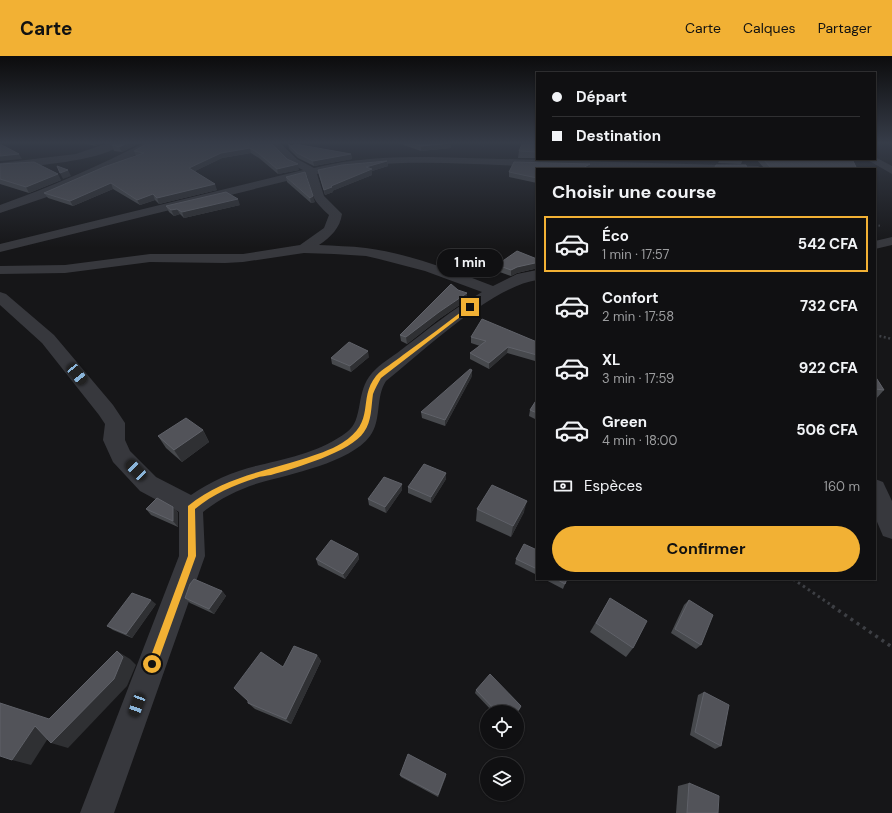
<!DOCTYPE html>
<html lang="fr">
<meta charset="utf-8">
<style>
body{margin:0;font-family:"DM Sans",sans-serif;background:#1e1e20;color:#f1f3f6;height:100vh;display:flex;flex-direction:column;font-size:15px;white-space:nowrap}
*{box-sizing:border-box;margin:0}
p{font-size:13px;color:#9c9d9f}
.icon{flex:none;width:22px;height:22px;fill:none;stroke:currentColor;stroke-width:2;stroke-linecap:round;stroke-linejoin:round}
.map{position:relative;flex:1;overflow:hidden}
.sheet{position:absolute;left:536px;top:112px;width:340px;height:412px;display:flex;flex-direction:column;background:#101012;border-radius:0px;box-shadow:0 1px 3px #0004,0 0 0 1px #303032}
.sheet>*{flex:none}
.hud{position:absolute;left:536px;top:16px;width:340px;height:88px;border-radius:0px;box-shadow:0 1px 3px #0004,0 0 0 1px #303032;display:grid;align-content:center;height:88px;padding:0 16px;background:#101012}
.controls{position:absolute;left:480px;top:649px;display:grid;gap:8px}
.controls a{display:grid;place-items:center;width:44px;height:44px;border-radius:50%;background:#101012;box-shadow:0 1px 3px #0004,0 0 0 1px #303032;font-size:20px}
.end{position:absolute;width:18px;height:18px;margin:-9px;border:5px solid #f2b134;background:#111;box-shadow:0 0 0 2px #111}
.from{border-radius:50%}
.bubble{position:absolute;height:28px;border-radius:14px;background:#101012;box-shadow:0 1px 3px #0004,0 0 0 1px #303032;font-size:13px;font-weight:700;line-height:28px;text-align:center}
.car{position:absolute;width:12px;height:24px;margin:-12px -6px;border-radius:5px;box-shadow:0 0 3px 1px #0007;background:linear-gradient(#222 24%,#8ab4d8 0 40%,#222 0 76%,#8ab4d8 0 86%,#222 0)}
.hud b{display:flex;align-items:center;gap:14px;height:38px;font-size:15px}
.hud b+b{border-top:1px solid #303032}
.hud i{width:10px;height:10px;background:#f1f3f6}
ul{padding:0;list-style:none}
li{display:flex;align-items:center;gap:12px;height:56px;margin:0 8px 6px;padding:0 8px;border:2px solid transparent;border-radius:0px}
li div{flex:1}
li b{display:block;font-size:15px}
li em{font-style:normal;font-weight:700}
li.active{border-color:#f2b134}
li>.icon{width:36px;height:36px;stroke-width:1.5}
h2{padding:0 16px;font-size:18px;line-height:48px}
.pay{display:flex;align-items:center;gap:10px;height:44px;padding:0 16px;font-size:15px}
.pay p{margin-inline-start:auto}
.cta{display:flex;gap:8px;margin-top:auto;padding:8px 16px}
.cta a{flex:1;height:46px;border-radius:24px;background:#f2b134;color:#111;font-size:16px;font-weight:700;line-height:46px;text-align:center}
header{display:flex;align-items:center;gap:24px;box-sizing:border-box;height:56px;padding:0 20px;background:#f2b134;color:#111}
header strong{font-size:19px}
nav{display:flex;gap:22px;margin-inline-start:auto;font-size:14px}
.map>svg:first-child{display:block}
</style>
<header>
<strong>Carte</strong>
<nav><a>Carte</a><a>Calques</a><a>Partager</a></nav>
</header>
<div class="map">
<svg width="892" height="757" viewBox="0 0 892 757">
<rect width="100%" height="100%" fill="#161618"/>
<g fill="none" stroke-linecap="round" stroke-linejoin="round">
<path stroke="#3d3f44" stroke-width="1.5" stroke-dasharray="1 1.5" stroke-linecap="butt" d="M474,86L484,90"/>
<path stroke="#3d3f44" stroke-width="2" stroke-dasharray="1.5 2" stroke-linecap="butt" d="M875,169L882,170"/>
<path stroke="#3d3f44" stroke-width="2.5" stroke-dasharray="2 2.5" stroke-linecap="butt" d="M875,279L892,283"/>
<path stroke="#3d3f44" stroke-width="3" stroke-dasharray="2.5 3.5" stroke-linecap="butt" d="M793,523L834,551"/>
<path stroke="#3d3f44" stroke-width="3.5" stroke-dasharray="3 4.5" stroke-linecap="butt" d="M832,550L892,591"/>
<g fill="#37383d" fill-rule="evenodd">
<path d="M110,86H124C106,106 28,110 0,113V107L76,98Z"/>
<path d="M146,86H160L99,118L47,141L0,157V149C51,131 98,110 146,86Z"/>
<path d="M267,86H279L297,103L314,112C353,102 391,101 431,101L758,110L764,113C684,113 605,112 525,110C456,108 385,101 317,118L324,140L342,158C340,172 331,181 319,189C335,190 350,190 366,192C407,197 454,215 493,230L517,218L537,214V224C491,231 423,295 386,325C375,342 382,364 370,380C350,407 290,418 259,427C239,433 219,443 203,456L205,500L114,757H80L179,500V456L140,435L113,406L103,384L105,368L99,359L42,287L0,249V236L6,238L54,279L113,349L125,367V384L130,395L156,421L191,439C211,425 236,414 260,409C290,402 322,395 347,376C364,364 355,336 372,317C380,308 392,301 401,294C427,274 453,253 482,236L425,215L379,203L366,200L334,198L304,197L243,206L225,207L150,206L65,217L0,218V210L65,209L150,198H243L300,189L324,172L329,159C312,143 313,142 307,120L0,196V188L303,114L289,107Z"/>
<path d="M875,101L892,110V118L866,103H875Z"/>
<path d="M892,181V189L875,193V185Z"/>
<path d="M875,423L883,426L892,445V483L883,480L875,461Z"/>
</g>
</g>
<g fill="#47494d">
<path d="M81,86H105L95,90Z"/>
<path d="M142,86L122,96L114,95L112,89Z"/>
<path d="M395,86H450L451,92L421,95Z"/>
<path d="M537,86V102H518L519,95Z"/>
<path d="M195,87L272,88L299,114L278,118L259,102L251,97L222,102L195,115L217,134L159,148L155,144L140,149L113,133L73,150L48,142L44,137L136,100L134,95Z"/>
<path d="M288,88L292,90L351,98L352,103L314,110L298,102L289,93Z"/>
<path d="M558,103H606L604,104Z"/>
<path d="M608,103H635L631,105L613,104Z"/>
<path d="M720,103H743L741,108L718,107Z"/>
<path d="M756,103H852L857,113H765Z"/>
<path d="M387,105L388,110L372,115V119L332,135L333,136L325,139L319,119L318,114Z"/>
<path d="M0,108L61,124L29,137L0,128Z"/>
<path d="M590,108L589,113H537V127L509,121V116Z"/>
<path d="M286,121L315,146L311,147L287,126Z"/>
<path d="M240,149L184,162L180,158L174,160L169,156L166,150Z"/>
<path d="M537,203V211L534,213L517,217L511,220L497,215V209Z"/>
<path d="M467,244L439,263L407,288L401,285L400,279Z"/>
<path d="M471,281L537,286V301L535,305L507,297L489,313L470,303V297L480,290L471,287Z"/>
<path d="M369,301L351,316L332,308L331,302Z"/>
<path d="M472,320L445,370L422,362L421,356Z"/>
<path d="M875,320L884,334L875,344Z"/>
<path d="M537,343V364L529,360L530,354Z"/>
<path d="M203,374L209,386L182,406L166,392L158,380Z"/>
<path d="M446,417V423L431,447L408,437V431Z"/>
<path d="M402,434L386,457L369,449L368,443Z"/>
<path d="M173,451L178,457V471L151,459L146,453Z"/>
<path d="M477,453L524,456L511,481L476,465Z"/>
<path d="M537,494V519L515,508L516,503Z"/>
<path d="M358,498L359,503L345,523L318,509L316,503Z"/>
<path d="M544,523H567L563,533Z"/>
<path d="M222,535L226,540L214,558L190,547L185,542Z"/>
<path d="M610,542L633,592L626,601L590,576Z"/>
<path d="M689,544L701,589L696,593L671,577L684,549Z"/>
<path d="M156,548L132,582L113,574L107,570Z"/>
<path d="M317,599L321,605L291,668L255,653L248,647L283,611Z"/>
<path d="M476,634L521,650L520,653L517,656H493L475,637Z"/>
<path d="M704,636L721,690L715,693L690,679L698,639Z"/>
<path d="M446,718V720L438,741L401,721L400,719Z"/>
<path d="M689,727L718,757H676L678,730Z"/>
</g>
<g fill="#2f3033">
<path d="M93,86H105L95,90Z"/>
<path d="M129,86H142L122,96L119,91Z"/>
<path d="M451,87V92L421,95V90Z"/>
<path d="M250,92L251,97L222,102L191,117L189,112L221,97Z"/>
<path d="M19,98L22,103L0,105V100Z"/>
<path d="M351,98L352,103L314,110L313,105Z"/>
<path d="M387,105L388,110L372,115V119L332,135L333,136L325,139L324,134L331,130L366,111Z"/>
<path d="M298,108L299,114L278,118L277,113Z"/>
<path d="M590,108L589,113H581Z"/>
<path d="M68,114L71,120L63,123L60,117Z"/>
<path d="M58,118L61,124L29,137L26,131Z"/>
<path d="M111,127L113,133L73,150L70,145Z"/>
<path d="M215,128L217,134L159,148L157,142Z"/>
<path d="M153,138L155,144L140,149L137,144Z"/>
<path d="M313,140L315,146L311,147L310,142Z"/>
<path d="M238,143L240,149L184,162L182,156Z"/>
<path d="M177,153L180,158L174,160L171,154Z"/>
<path d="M537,206V211L534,213L517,217L511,220V214L517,211Z"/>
<path d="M467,237V244L439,263L407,288L406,281L439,256Z"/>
<path d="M508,291L507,297L489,313V307Z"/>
<path d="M368,295L369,301L351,316L350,310Z"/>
<path d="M472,314V320L445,370V364Z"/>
<path d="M203,374L209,386L182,406L174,394Z"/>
<path d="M446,417V423L431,447V441Z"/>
<path d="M402,428V434L386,457L385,451Z"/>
<path d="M527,445L524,456L511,481L513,470Z"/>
<path d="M173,451L178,457V471L173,465Z"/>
<path d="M358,498L359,503L345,523L343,518Z"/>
<path d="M222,535L226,540L214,558L209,553Z"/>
<path d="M151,544L156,548L132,582L126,578Z"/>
<path d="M117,595L130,603L136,609L127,630L68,692L51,687Z"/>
<path d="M317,599L321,605L291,668L286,663Z"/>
<path d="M35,670L52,676L31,709L12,704Z"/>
<path d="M446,718V720L438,741V739Z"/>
</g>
<g fill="#525359" stroke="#5f6168">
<path d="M117,86H129L119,91L112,89Z"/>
<path d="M150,86H193L272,88L287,103L298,108L277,113L258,97L250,92L221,97L189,112L215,128L157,142L153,138L137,144L111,127L70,145L44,137L104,111L144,97L134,95Z"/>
<path d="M409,86H450L451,87L421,90Z"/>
<path d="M523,86H537V96L519,95Z"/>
<path d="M0,88L19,98L0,100Z"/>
<path d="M288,88L292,90L295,88L351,98L313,105L297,97Z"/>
<path d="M763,103H852L857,113H772Z"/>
<path d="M387,105L366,111L372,113L331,130L332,131L324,134L318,114L342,109Z"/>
<path d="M34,106L58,118L26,131L0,123V108Z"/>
<path d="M514,106L590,108L581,113H537V122L509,116Z"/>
<path d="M716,109H746L747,113H714Z"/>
<path d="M57,110L68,114L60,117Z"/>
<path d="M305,116L313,140L310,142L286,121Z"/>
<path d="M226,136L238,143L182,156L177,153L171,154L166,150Z"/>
<path d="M517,195L537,203V206L535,207L517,211L511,214L497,209Z"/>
<path d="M451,228L458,234L467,237L439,256L406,281L400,279Z"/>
<path d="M482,263L537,286V299L508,291L489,307L470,297L486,285L471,281Z"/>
<path d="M349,286L368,295L350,310L331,302Z"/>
<path d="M470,313L472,314L445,364L421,356Z"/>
<path d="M875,320L884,334L875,333Z"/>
<path d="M537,343V357L530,354Z"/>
<path d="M186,362L203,374L174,394L158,380Z"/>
<path d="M424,408L446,417L431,441L408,431Z"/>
<path d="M384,421L402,428L385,451L368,443Z"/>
<path d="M492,429L527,445L513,470L477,453Z"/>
<path d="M157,442L173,451V465L146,453Z"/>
<path d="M331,484L358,498L343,518L316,503Z"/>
<path d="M524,488L537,494V513L516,503Z"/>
<path d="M194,523L222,535L209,553L185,542L190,528Z"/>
<path d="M556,523H567L565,528Z"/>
<path d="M132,537L151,544L126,578L107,570Z"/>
<path d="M610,542L647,565L633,592L596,567Z"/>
<path d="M689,544L713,559L701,589L675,573Z"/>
<path d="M294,590L317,599L286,663L248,647V645L234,632L261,596L283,611Z"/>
<path d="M117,595L123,601L114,623L51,687L35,670L12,704L0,700V647L49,663Z"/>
<path d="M490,618L521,650L517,656H497L476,634Z"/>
<path d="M704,636L729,649L721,690L695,676Z"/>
<path d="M408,698L446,718L438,739L400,719Z"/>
<path d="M689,727L719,740L718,757H687Z"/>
</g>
<linearGradient id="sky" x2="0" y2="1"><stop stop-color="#0c0c0d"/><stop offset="0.45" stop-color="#363c48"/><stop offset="1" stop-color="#363c48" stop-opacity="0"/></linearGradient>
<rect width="892" height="192" fill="url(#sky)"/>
<path fill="#f2b134" d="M469,250L473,251L381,322C378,327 375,333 373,338C371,351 372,365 364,376C351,396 295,412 271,419C266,420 261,420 256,422C234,429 213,438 195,453L196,500L156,611L152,613L149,611L148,608L188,500V450C222,422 262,416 303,403C315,399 331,394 342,387C377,365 357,344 376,320C383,312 395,306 403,299C425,283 447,267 469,250Z"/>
</svg>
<div class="controls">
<a><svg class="icon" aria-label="locate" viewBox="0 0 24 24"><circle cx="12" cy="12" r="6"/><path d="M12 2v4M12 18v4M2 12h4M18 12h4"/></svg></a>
<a><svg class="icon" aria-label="layers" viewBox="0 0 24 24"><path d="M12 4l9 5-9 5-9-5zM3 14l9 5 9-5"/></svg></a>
</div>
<i class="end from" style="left:152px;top:608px"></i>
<i class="end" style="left:470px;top:251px"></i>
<div class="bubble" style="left:437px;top:193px;width:66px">1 min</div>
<i class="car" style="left:77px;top:318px;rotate:141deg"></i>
<i class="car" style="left:136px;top:414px;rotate:316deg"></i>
<i class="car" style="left:137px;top:649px;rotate:200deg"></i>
<div class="hud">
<b><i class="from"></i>Départ</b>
<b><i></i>Destination</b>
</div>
<section class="sheet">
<h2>Choisir une course</h2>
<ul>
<li class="active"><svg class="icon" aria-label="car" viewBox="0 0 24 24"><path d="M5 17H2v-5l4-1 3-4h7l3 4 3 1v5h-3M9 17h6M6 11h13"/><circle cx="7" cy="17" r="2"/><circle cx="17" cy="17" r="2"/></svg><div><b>Éco</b><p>1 min · 17:57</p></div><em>542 CFA</em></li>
<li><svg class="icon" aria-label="car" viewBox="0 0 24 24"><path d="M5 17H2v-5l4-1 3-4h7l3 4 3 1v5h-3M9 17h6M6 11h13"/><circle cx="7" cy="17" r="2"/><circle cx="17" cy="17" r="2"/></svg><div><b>Confort</b><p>2 min · 17:58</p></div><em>732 CFA</em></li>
<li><svg class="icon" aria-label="car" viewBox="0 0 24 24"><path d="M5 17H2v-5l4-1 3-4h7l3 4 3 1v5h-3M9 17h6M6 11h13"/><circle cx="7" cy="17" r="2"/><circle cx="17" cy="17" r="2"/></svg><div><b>XL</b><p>3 min · 17:59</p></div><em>922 CFA</em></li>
<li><svg class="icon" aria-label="car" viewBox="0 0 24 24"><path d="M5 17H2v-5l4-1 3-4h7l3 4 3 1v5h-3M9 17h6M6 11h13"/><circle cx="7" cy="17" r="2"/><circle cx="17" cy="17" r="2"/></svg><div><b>Green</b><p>4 min · 18:00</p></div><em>506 CFA</em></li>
</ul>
<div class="pay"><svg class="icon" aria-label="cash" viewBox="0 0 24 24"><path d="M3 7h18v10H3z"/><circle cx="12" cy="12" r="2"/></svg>Espèces<p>160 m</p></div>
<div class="cta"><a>Confirmer</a></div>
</section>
</div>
